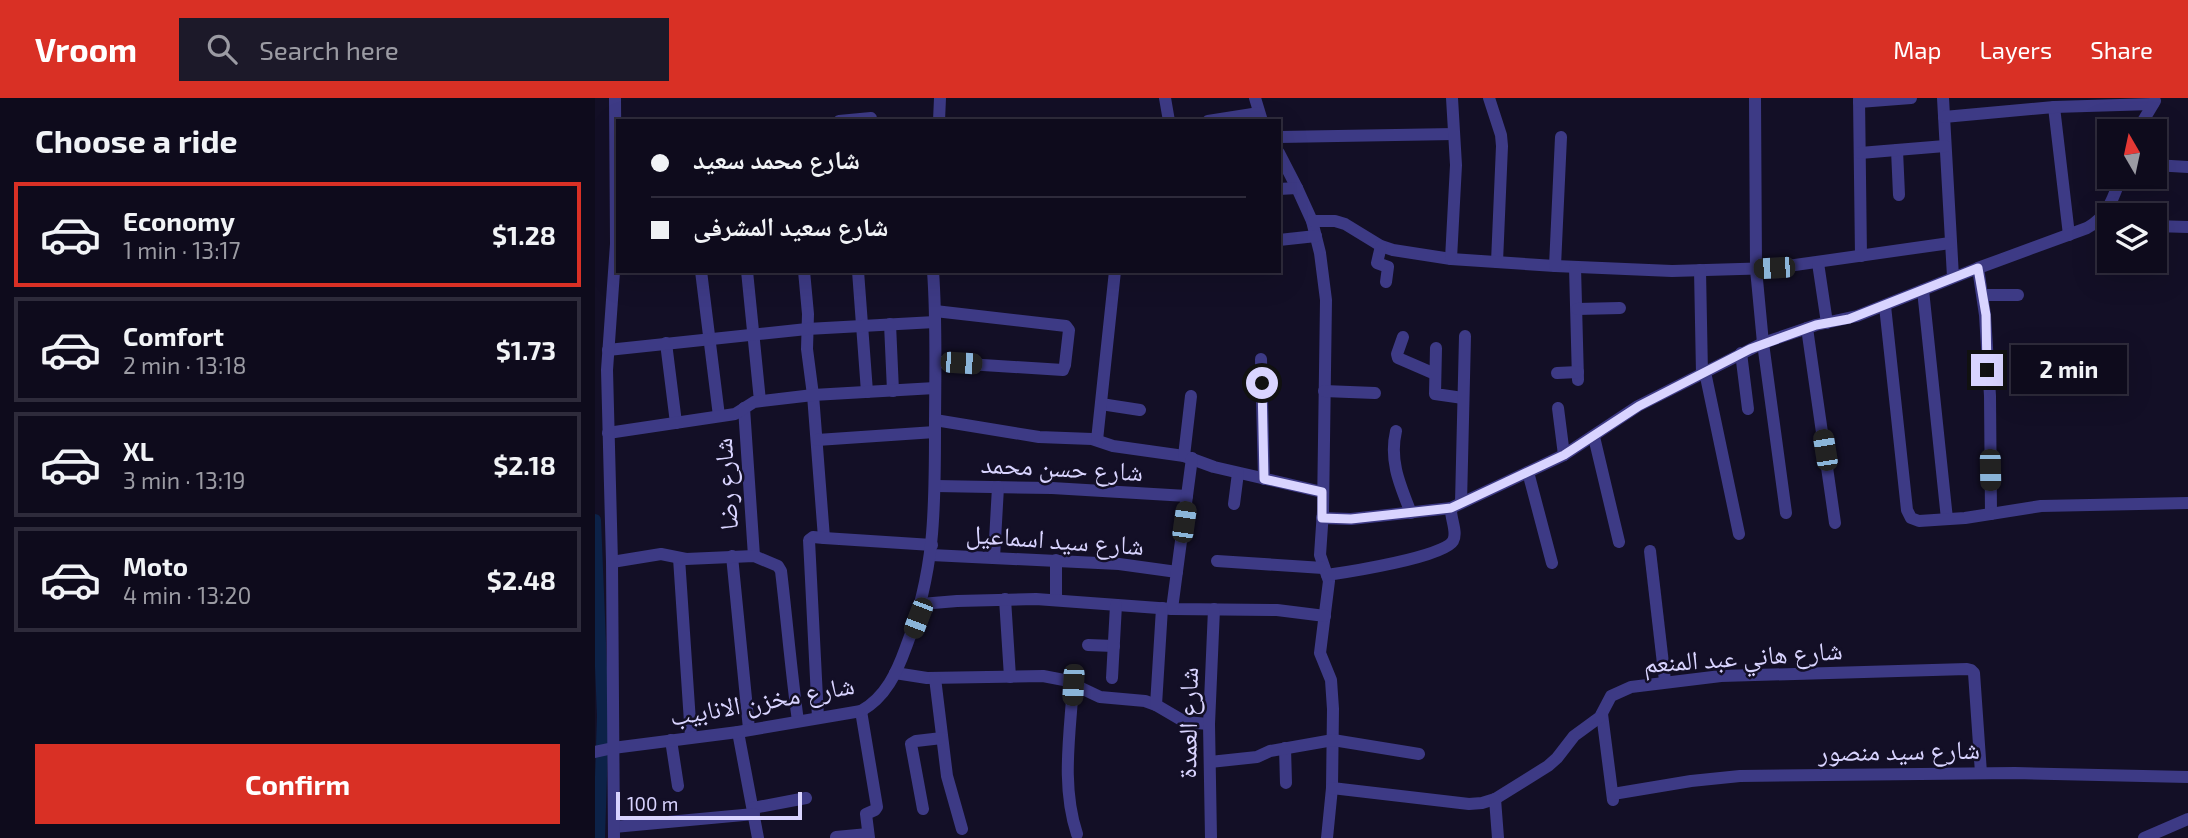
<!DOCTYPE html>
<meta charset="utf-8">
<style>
body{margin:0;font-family:"Exo 2","Noto Naskh Arabic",sans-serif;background:#1c1929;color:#f1f3f6;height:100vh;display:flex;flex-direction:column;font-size:26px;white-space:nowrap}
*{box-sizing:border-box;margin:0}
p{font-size:23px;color:#9b9ba3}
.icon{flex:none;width:38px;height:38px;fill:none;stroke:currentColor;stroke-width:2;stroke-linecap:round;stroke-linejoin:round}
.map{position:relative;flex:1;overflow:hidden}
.side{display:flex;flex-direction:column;background:#0e0b1c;width:595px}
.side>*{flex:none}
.hud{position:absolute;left:21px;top:21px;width:665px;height:154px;border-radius:0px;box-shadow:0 7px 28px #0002,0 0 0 2px #2e2b3b;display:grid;align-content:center;height:154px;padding:0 35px;background:#0e0b1c}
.needle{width:46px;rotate:351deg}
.tools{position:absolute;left:1502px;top:21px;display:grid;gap:14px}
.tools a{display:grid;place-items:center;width:70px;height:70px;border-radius:0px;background:#0e0b1c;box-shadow:0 7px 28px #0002,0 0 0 2px #2e2b3b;font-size:35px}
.scale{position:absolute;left:21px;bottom:18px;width:186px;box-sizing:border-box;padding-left:7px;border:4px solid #d9d4ff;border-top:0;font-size:19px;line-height:24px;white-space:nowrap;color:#d9d4ff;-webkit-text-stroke:5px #130f26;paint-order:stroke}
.end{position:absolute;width:32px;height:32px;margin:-16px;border:9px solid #d9d4ff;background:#111;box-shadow:0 0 0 4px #111}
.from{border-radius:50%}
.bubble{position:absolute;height:49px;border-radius:0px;background:#0e0b1c;box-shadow:0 7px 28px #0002,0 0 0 2px #2e2b3b;font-size:23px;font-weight:700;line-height:49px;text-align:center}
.car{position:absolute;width:21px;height:42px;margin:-21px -10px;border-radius:9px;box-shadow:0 0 5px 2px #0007;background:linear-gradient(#222 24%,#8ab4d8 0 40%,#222 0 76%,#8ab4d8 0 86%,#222 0)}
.hud b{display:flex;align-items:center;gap:24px;height:66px;font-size:26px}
.hud b+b{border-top:2px solid #2e2b3b}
.hud i{width:18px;height:18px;background:#f1f3f6}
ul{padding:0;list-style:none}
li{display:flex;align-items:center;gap:21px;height:105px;margin:0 14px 10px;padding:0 21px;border:4px solid #2e2b3b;border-radius:0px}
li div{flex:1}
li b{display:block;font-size:26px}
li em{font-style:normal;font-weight:700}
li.on{border-color:#d93025}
li>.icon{width:63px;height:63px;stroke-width:1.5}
h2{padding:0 35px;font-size:32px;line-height:84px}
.cta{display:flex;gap:14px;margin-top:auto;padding:14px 35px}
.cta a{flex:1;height:80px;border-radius:0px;background:#d93025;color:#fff;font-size:28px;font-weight:700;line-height:80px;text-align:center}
header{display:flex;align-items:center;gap:42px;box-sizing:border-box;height:98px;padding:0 35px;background:#d93025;color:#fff}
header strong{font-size:33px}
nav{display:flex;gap:38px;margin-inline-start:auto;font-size:24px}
.search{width:490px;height:63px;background:#1c1929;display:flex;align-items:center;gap:18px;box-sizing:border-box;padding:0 24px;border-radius:0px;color:#9b9ba3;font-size:26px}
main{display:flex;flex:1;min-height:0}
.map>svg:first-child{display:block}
</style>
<header>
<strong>Vroom</strong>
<div class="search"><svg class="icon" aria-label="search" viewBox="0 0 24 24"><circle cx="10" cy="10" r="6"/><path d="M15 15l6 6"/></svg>Search here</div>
<nav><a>Map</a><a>Layers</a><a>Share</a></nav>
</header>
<main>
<section class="side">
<h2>Choose a ride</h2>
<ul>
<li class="on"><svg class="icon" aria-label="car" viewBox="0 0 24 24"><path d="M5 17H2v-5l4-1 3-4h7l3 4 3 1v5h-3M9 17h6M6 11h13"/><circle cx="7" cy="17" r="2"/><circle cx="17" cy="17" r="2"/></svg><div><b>Economy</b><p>1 min · 13:17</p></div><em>$1.28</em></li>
<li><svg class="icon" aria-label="car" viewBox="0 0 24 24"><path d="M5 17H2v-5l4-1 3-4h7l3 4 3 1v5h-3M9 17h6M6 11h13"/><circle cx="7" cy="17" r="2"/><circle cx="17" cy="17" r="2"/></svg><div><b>Comfort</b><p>2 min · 13:18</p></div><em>$1.73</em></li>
<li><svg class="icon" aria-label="car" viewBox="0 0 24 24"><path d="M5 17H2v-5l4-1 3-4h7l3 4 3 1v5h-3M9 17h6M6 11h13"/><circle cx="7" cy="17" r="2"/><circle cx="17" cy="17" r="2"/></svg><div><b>XL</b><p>3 min · 13:19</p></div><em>$2.18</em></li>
<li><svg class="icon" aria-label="car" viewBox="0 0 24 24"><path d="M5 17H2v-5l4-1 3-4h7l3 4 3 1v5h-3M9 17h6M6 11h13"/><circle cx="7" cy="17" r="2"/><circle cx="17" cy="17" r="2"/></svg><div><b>Moto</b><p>4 min · 13:20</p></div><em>$2.48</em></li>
</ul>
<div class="cta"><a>Confirm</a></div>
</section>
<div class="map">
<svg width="1593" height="740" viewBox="0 0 1593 740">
<rect width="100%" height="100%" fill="#130f26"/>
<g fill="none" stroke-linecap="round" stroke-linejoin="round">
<path stroke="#0c2248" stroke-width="12" d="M0,422L8,618L4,740"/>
<g stroke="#3d3a85" stroke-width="12">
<path d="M570,0L574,23"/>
<path d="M660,0L667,23"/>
<path d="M894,0L906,37L907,48L902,164"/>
<path d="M1160,0L1161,171L1168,245L1191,415"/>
<path d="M1264,0L1266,158"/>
<path d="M1348,0L1358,179"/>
<path d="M1264,4L1316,0"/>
<path d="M1459,9L1474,137"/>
<path d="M1349,19L1459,9L1558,6"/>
<path d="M244,23L276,20"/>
<path d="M344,23L345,0"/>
<path d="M613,23L664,15"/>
<path d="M1542,33L1560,3"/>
<path d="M684,39L859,36"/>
<path d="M1302,52L1304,97"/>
<path d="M684,55L702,90L717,123L725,155L731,202L728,413L725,457L734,483L725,555L736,582L738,611L737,690L732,740"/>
<path d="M1265,55L1350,48"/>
<path d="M1559,67L1593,69"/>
<path d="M684,91L702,90"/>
<path d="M717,123H740L750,126L786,148L798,152L856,161L960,168L1077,173L1179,170L1355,145"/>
<path d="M1559,128L1593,129"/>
<path d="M684,142L721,138"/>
<path d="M786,148L782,165L793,169L791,184"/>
<path d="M856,161L861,67L857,0"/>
<path d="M1223,165L1232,225"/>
<path d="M960,168L966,39"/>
<path d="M980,169L983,282"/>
<path d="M1383,170L1390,217L1395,298L1396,416"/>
<path d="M1105,172L1107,276"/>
<path d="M106,173L124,318"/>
<path d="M152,173L165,303"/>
<path d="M209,173L213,216L212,251L218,297L229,440"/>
<path d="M263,173L272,294"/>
<path d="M1328,192L1352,421"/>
<path d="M1388,197H1423"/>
<path d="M1290,208L1312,412L1316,420L1324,423L1370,420L1446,408L1593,405"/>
<path d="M982,211L1025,210"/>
<path d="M340,213L471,228L474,232L470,267L468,272L341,264"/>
<path d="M295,226L298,293"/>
<path d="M1212,230L1240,425"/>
<path d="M808,239L802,256L803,260L840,276"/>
<path d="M71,245L81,325"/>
<path d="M841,250L840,296L868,300"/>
<path d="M13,252L212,231L340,224"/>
<path d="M1146,255L1153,311"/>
<path d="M666,261L669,381"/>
<path d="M1110,274L1144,436"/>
<path d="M962,275L983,274"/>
<path d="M729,293L780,295"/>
<path d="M506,306L545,312"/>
<path d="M149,310L159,458"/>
<path d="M963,310L969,357"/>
<path d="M340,322L444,339L497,341L518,348L589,358L619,369L727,394"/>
<path d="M801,333C794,363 805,387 816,415"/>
<path d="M13,335L140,316L159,304L218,297L340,290"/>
<path d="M999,339L1024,444"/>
<path d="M222,342L340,334"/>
<path d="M502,342L520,173"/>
<path d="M589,358L596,298"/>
<path d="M933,374L957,465"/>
<path d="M341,388L457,390L592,398"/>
<path d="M866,405L870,238"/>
<path d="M639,406L643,375"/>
<path d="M727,420L756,421L856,410L969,357L1043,308L1168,245L1221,227L1262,218L1383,170L1492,130C1513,119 1518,100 1526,79"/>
<path d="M1055,453L1070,583"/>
<path d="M336,457L524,466L582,474"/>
<path d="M137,458L154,631"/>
<path d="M84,460L96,639"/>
<path d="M399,460L403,389"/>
<path d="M622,463L728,470"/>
<path d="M17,464L66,456L91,461L159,458L183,468L186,473C192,523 196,573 203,623"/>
<path d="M732,477C753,474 849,459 858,443C863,434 855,420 856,410"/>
<path d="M410,501L415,579"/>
<path d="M461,502V462"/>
<path d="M326,506L362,503L441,501L577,511L682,512L730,518"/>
<path d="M577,511L597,360"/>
<path d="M493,547L519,548"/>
<path d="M300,575L332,580L448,578L469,582L505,599L550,603L561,607L590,624L614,626"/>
<path d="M340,580L352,678L367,731"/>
<path d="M517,580L521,507"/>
<path d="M478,587C475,637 466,688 482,736"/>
<path d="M561,607L567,510"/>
<path d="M266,613L282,709L280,712L271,716L274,740"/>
<path d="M1007,616L1018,702"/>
<path d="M223,620L214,442L218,439L229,440L337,447"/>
<path d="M143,634L163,740"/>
<path d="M76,642L83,688"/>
<path d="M690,650L691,685"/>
<path d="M0,654L18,650L143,634L266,613C291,599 302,574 311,549C340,474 340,412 340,334C340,280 342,227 338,173"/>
<path d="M615,664L662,659L675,653L738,642L824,656"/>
<path d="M737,690L874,706L887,705L900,701L953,668L962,660L979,638L1005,619L1016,598L1036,589L1126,578L1372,571L1376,572L1379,575L1386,675"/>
<path d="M1018,696L1096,683L1145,678L1420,675L1593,679"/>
<path d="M900,701L903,740"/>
<path d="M158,710L211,700"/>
<path d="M328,711L316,646L321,643L347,640"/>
<path d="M19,729L159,716"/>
<path d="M241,739L273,736"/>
<path d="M19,740L17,464L12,272L21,146L20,0"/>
<path d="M616,740L614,626L619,511"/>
<path d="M1549,740L1593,721"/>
</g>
</g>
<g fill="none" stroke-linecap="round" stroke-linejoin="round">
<path stroke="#d9d4ff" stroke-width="9" d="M667,285L669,381L727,394V420L756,421L856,410L969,357L1044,308L1155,251L1221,227L1254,221L1383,170L1391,217L1392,272"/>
</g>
<g text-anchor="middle" stroke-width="5" stroke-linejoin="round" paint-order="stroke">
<g font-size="26" fill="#d9d4ff" stroke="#130f26">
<text transform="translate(467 370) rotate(3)" y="9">شارع حسن محمد</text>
<text transform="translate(131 386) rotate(-94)" y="9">شارع رضا</text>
<text transform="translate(460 442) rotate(4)" y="9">شارع سيد اسماعيل</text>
<text transform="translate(1148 559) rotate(-4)" y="9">شارع هاني عبد المنعم</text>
<text transform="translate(167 603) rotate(-10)" y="9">شارع مخزن الانابيب</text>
<text transform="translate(593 625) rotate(-89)" y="9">شارع العمدة</text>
<text transform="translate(1304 653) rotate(-1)" y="9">شارع سيد منصور</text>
</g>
</g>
</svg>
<div class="tools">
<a><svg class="needle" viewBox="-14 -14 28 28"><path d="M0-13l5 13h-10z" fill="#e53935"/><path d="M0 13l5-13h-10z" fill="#9b9ba3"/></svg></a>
<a><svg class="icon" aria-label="layers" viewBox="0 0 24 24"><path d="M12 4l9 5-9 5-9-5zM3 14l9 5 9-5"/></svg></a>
</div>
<div class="scale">100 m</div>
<i class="end from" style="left:667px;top:285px"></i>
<i class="end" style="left:1392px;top:272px"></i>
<div class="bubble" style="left:1416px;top:247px;width:116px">2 min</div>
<i class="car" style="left:1179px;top:170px;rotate:267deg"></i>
<i class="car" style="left:366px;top:265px;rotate:94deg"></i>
<i class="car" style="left:1230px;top:352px;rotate:351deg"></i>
<i class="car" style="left:1395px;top:372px;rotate:179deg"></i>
<i class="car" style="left:589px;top:424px;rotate:8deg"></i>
<i class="car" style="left:323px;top:520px;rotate:201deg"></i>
<i class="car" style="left:478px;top:587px;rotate:183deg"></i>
<div class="hud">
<b><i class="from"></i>شارع محمد سعيد</b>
<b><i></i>شارع سعيد المشرفى</b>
</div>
</div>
</main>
